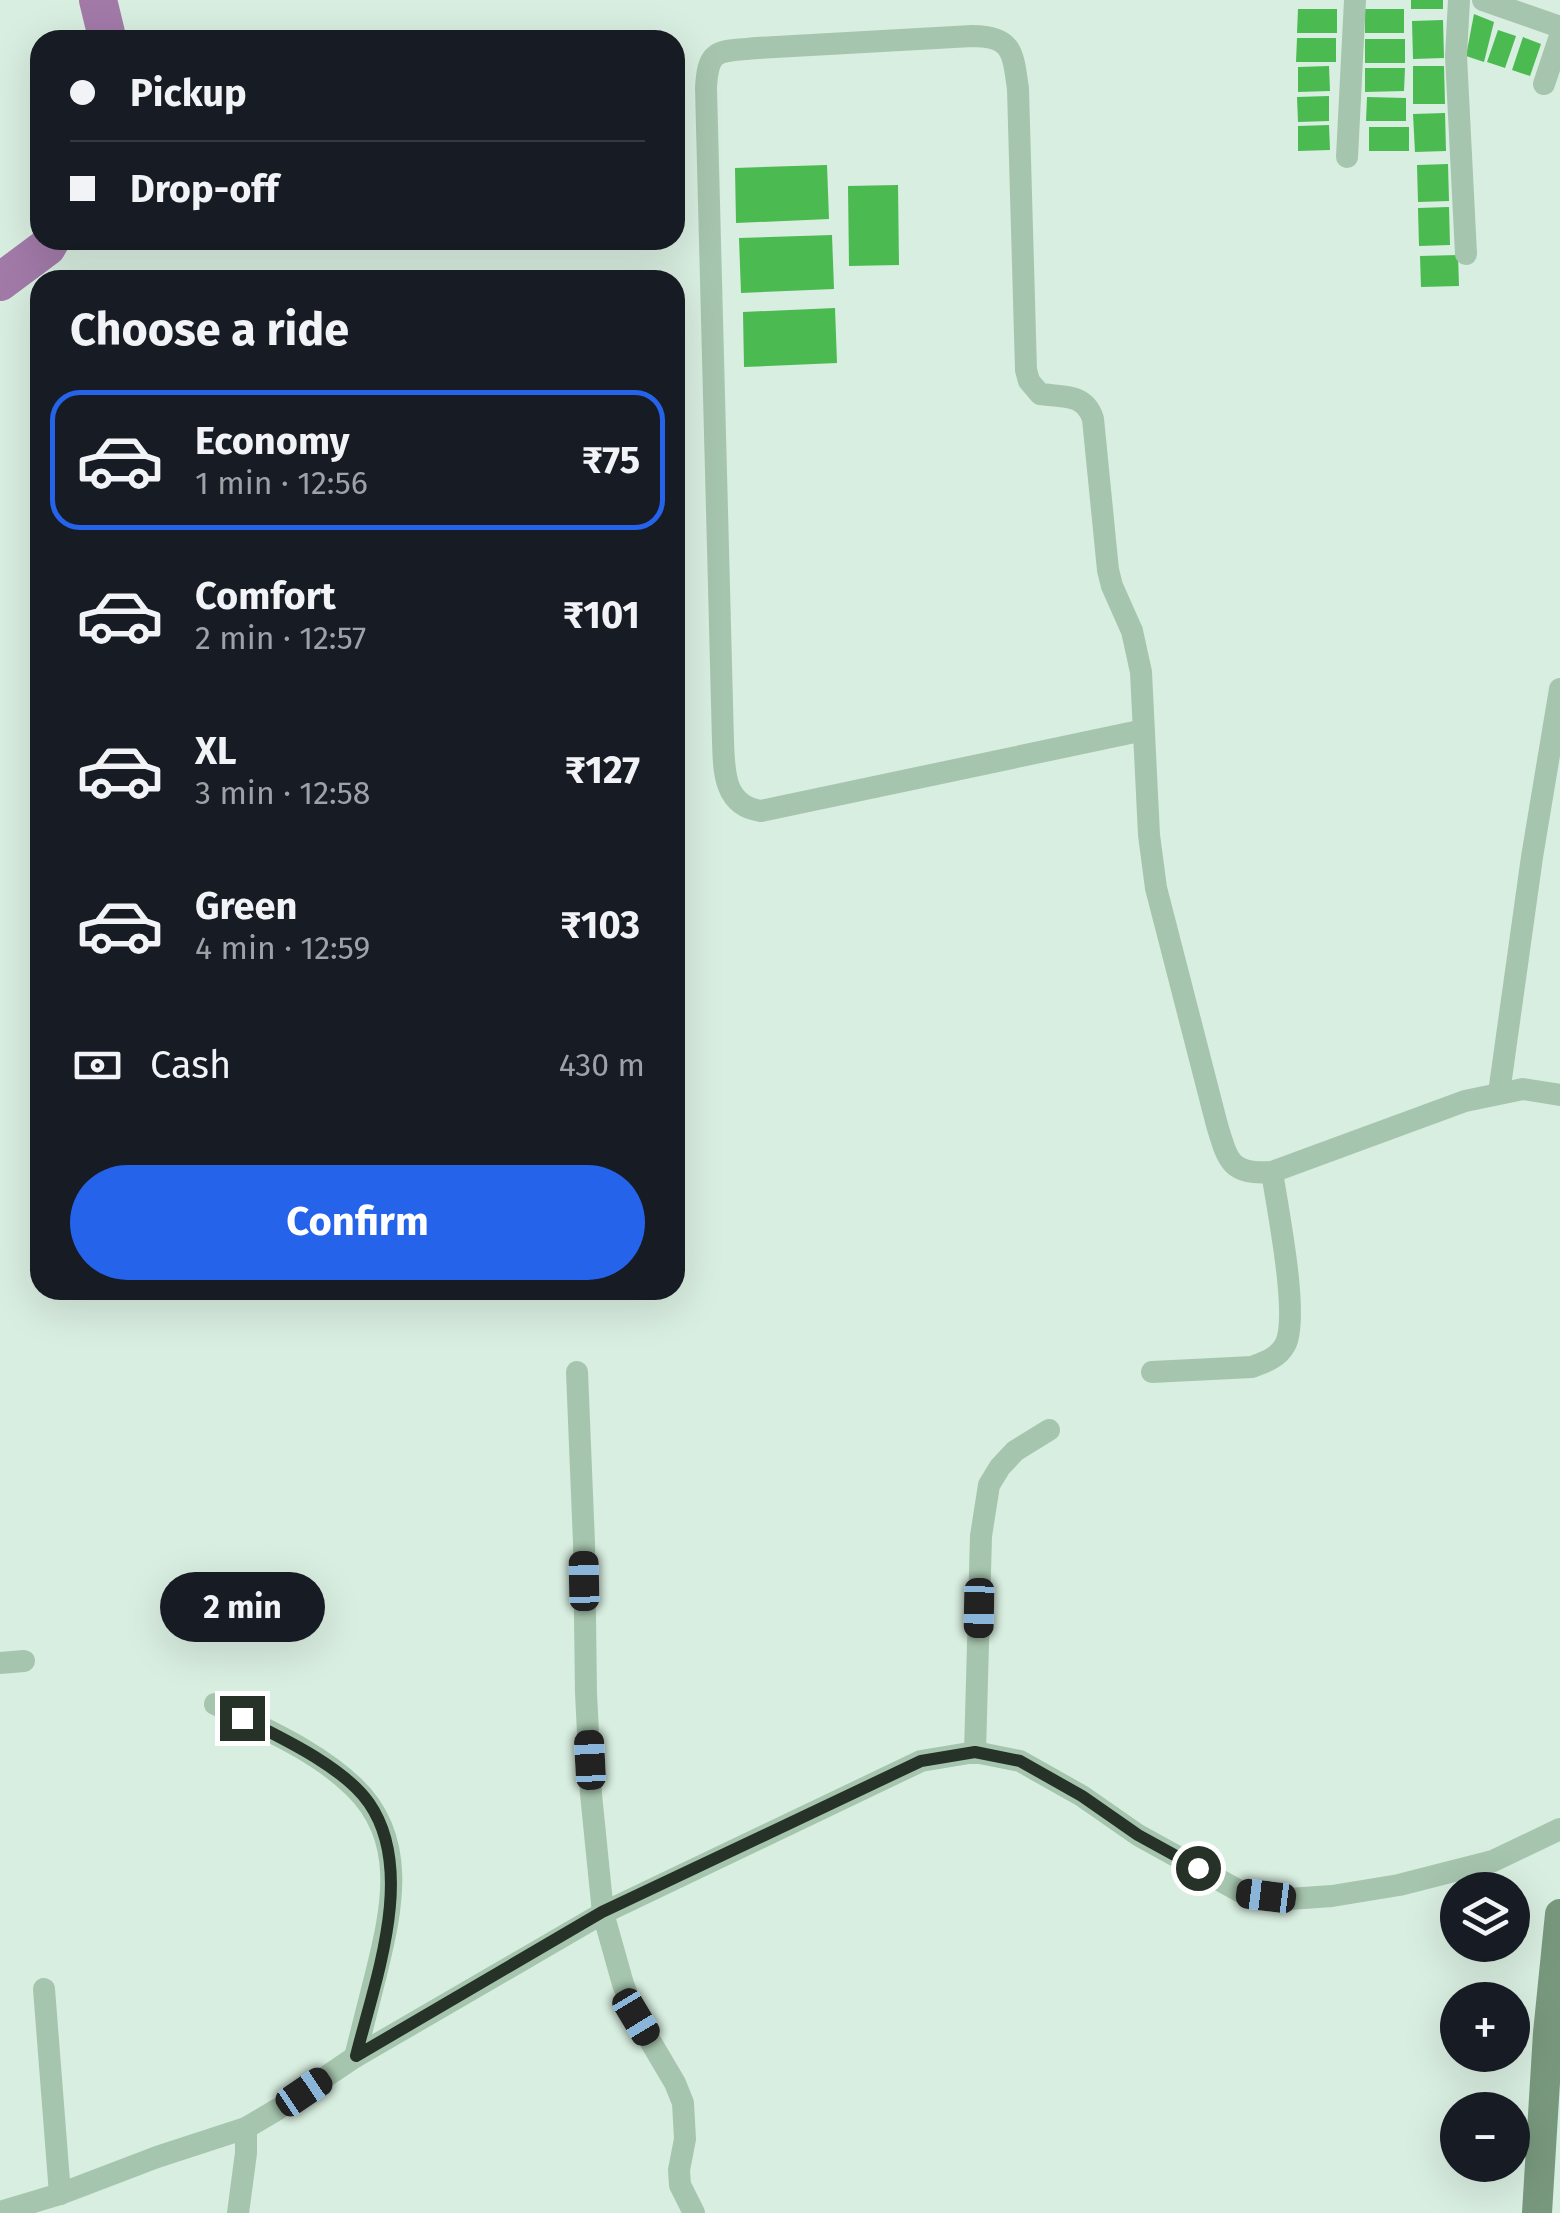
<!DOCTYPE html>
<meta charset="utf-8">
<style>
body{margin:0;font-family:"Fira Sans",sans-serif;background:#242831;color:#f1f3f6;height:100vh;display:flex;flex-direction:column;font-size:38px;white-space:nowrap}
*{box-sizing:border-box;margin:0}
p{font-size:32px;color:#9ea1a6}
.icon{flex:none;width:55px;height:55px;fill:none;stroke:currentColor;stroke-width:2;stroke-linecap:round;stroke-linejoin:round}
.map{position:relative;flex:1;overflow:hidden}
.details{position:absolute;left:30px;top:270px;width:655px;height:1030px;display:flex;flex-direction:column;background:#171b24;border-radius:30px;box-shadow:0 10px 40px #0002}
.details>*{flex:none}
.hud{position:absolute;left:30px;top:30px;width:655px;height:220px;border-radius:30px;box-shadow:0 10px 40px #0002;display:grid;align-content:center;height:220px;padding:0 40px;background:#171b24}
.buttons{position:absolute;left:1440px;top:1872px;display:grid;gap:20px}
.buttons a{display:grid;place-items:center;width:90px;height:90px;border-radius:50%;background:#171b24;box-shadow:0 10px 40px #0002;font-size:50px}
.end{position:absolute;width:45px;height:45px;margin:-22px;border:12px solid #263127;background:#fff;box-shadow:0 0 0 5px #fff}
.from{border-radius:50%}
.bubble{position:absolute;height:70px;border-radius:35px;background:#171b24;box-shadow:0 10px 40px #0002;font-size:32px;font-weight:700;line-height:70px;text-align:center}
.car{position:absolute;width:30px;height:60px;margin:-30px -15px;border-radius:12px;box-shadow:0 0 8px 2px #0007;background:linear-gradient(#222 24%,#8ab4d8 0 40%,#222 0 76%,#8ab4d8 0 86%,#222 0)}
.hud b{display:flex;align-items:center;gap:35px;height:95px;font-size:38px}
.hud b+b{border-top:2px solid #363941}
.hud i{width:25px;height:25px;background:#f1f3f6}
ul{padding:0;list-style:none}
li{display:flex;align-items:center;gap:30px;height:140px;margin:0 20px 15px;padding:0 20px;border:5px solid transparent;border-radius:30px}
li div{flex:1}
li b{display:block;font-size:38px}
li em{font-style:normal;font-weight:700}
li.active{border-color:#2563eb}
li>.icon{width:90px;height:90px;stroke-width:1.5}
h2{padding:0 40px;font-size:45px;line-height:120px}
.pay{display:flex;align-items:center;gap:25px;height:110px;padding:0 40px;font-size:38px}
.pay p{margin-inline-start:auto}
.primary-button{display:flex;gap:20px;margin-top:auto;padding:20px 40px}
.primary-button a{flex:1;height:115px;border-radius:60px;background:#2563eb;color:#fff;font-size:40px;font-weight:700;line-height:115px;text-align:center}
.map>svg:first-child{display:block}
</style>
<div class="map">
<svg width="1560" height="2213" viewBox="0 0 1560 2213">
<rect width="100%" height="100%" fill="#d8eee0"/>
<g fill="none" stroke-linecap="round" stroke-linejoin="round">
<g stroke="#a27aa8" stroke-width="38">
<path d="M98,0L106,33L105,40"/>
<path d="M0,282L47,247L51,240"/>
</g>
</g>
<g fill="#4aba51">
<rect x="1411" y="0" width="32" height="9"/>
<path d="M1298,9H1337V33H1297Z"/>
<rect x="1365" y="9" width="39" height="24"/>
<path d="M1474,14L1494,22L1484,62L1466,56Z"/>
<path d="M1443,20L1444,58L1413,59L1412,21Z"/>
<path d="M1498,30L1516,36L1505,68L1487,62Z"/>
<path d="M1523,37L1541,44L1530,76L1512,70Z"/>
<path d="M1297,38H1336V62H1296Z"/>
<rect x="1365" y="39" width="40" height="24"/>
<path d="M1329,66L1330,91L1298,92V67Z"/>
<path d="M1413,66H1444L1445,104H1413Z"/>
<path d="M1365,68H1405L1404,91L1365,92Z"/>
<path d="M1329,96V121L1298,122L1297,97Z"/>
<path d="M1367,97L1406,98V121H1366Z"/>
<path d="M1445,113L1446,151L1415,152L1413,114Z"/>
<path d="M1329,125L1330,150L1298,151V126Z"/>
<rect x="1369" y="127" width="40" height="24"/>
<path d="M1448,164L1449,201L1418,202L1417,165Z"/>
<path d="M827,165L829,219L736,223L735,168Z"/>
<path d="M898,185L899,265L849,266L848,186Z"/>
<path d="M1449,207L1450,245L1419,246L1418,208Z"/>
<path d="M832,235L834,289L741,293L739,238Z"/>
<path d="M1458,255L1459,286L1421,287L1420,256Z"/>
<path d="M835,308L837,363L744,367L743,312Z"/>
</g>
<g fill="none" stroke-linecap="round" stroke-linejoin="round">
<g stroke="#a6c5ae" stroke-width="22">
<path d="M1459,0L1456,56L1466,254"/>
<path d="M1483,0L1560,27"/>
<path d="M1544,84L1560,36"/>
<path d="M1347,157L1355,0"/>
<path d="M1144,730L761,811C724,806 724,772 723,741L706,88C708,46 720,52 757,48L972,36C1013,36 1013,53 1018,89L1026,370L1029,381L1040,394C1062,397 1085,393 1093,419L1108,570L1112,586L1132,631L1141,672L1149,835L1156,888L1217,1125C1228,1162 1231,1175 1272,1172L1465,1101L1523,1089L1560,1095"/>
<path d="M1499,1093L1532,857L1560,689"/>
<path d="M577,1372L584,1543L586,1693L591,1794L603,1913L623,1984L636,2017L675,2083L683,2103L685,2139L679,2170L680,2185L694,2213"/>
<path d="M1152,1372L1252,1367C1265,1362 1278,1358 1285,1345C1300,1318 1277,1206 1272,1172"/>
<path d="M0,1663L24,1661"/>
<path d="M215,1704C262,1728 316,1750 354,1787C408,1839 392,1909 376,1974C369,2002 362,2029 355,2057"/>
<path d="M975,1752L981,1536L989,1485L1000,1467L1015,1451L1049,1430"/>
<path d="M44,1989L60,2194"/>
<path d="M0,2212L60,2194L157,2157L246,2128L278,2109L355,2057L603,1913L921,1761L975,1752L1020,1761L1082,1796L1138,1835L1243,1893L1289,1899L1332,1896L1399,1885L1493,1861L1560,1829"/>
<path d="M238,2213L246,2153V2128"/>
</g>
<path stroke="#78987d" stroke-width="30" d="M1537,2213L1548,2033L1560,1914"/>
</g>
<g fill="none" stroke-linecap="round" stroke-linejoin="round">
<path stroke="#263127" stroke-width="12" d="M242,1718C282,1738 344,1767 369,1803C417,1872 374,1983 356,2056L602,1912L921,1761L975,1752L1020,1761L1082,1796L1138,1835L1198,1868"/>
</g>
</svg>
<div class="buttons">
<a><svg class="icon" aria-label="layers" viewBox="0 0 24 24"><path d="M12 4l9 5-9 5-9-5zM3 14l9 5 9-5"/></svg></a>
<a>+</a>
<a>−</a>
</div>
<i class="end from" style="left:1198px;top:1868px"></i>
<i class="end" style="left:242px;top:1718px"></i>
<div class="bubble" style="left:160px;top:1572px;width:165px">2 min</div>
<i class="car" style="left:584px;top:1581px;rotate:359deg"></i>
<i class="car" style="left:979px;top:1608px;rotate:181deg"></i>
<i class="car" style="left:590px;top:1760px;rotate:357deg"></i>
<i class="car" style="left:1266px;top:1896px;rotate:277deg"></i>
<i class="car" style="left:636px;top:2017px;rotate:149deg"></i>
<i class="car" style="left:304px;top:2092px;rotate:56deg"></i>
<div class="hud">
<b><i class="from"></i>Pickup</b>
<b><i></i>Drop-off</b>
</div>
<section class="details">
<h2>Choose a ride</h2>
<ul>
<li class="active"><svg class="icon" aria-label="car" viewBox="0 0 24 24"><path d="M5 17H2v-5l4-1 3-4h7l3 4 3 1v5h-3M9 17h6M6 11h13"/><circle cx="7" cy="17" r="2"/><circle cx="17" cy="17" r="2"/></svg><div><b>Economy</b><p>1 min · 12:56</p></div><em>₹75</em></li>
<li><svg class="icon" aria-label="car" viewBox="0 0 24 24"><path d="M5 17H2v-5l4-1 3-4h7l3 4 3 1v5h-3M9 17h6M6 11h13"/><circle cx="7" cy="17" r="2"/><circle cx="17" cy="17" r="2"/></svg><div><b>Comfort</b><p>2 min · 12:57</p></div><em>₹101</em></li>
<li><svg class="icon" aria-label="car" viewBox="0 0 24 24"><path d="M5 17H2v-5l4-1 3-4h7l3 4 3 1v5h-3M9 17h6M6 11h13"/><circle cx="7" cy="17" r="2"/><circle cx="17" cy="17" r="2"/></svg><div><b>XL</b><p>3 min · 12:58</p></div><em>₹127</em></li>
<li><svg class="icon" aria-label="car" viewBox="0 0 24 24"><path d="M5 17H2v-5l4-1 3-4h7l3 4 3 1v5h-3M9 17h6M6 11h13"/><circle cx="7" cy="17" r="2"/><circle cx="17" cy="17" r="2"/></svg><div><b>Green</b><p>4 min · 12:59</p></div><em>₹103</em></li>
</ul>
<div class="pay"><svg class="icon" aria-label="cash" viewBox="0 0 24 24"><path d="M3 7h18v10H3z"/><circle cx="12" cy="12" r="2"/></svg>Cash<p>430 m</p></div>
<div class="primary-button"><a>Confirm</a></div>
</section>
</div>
